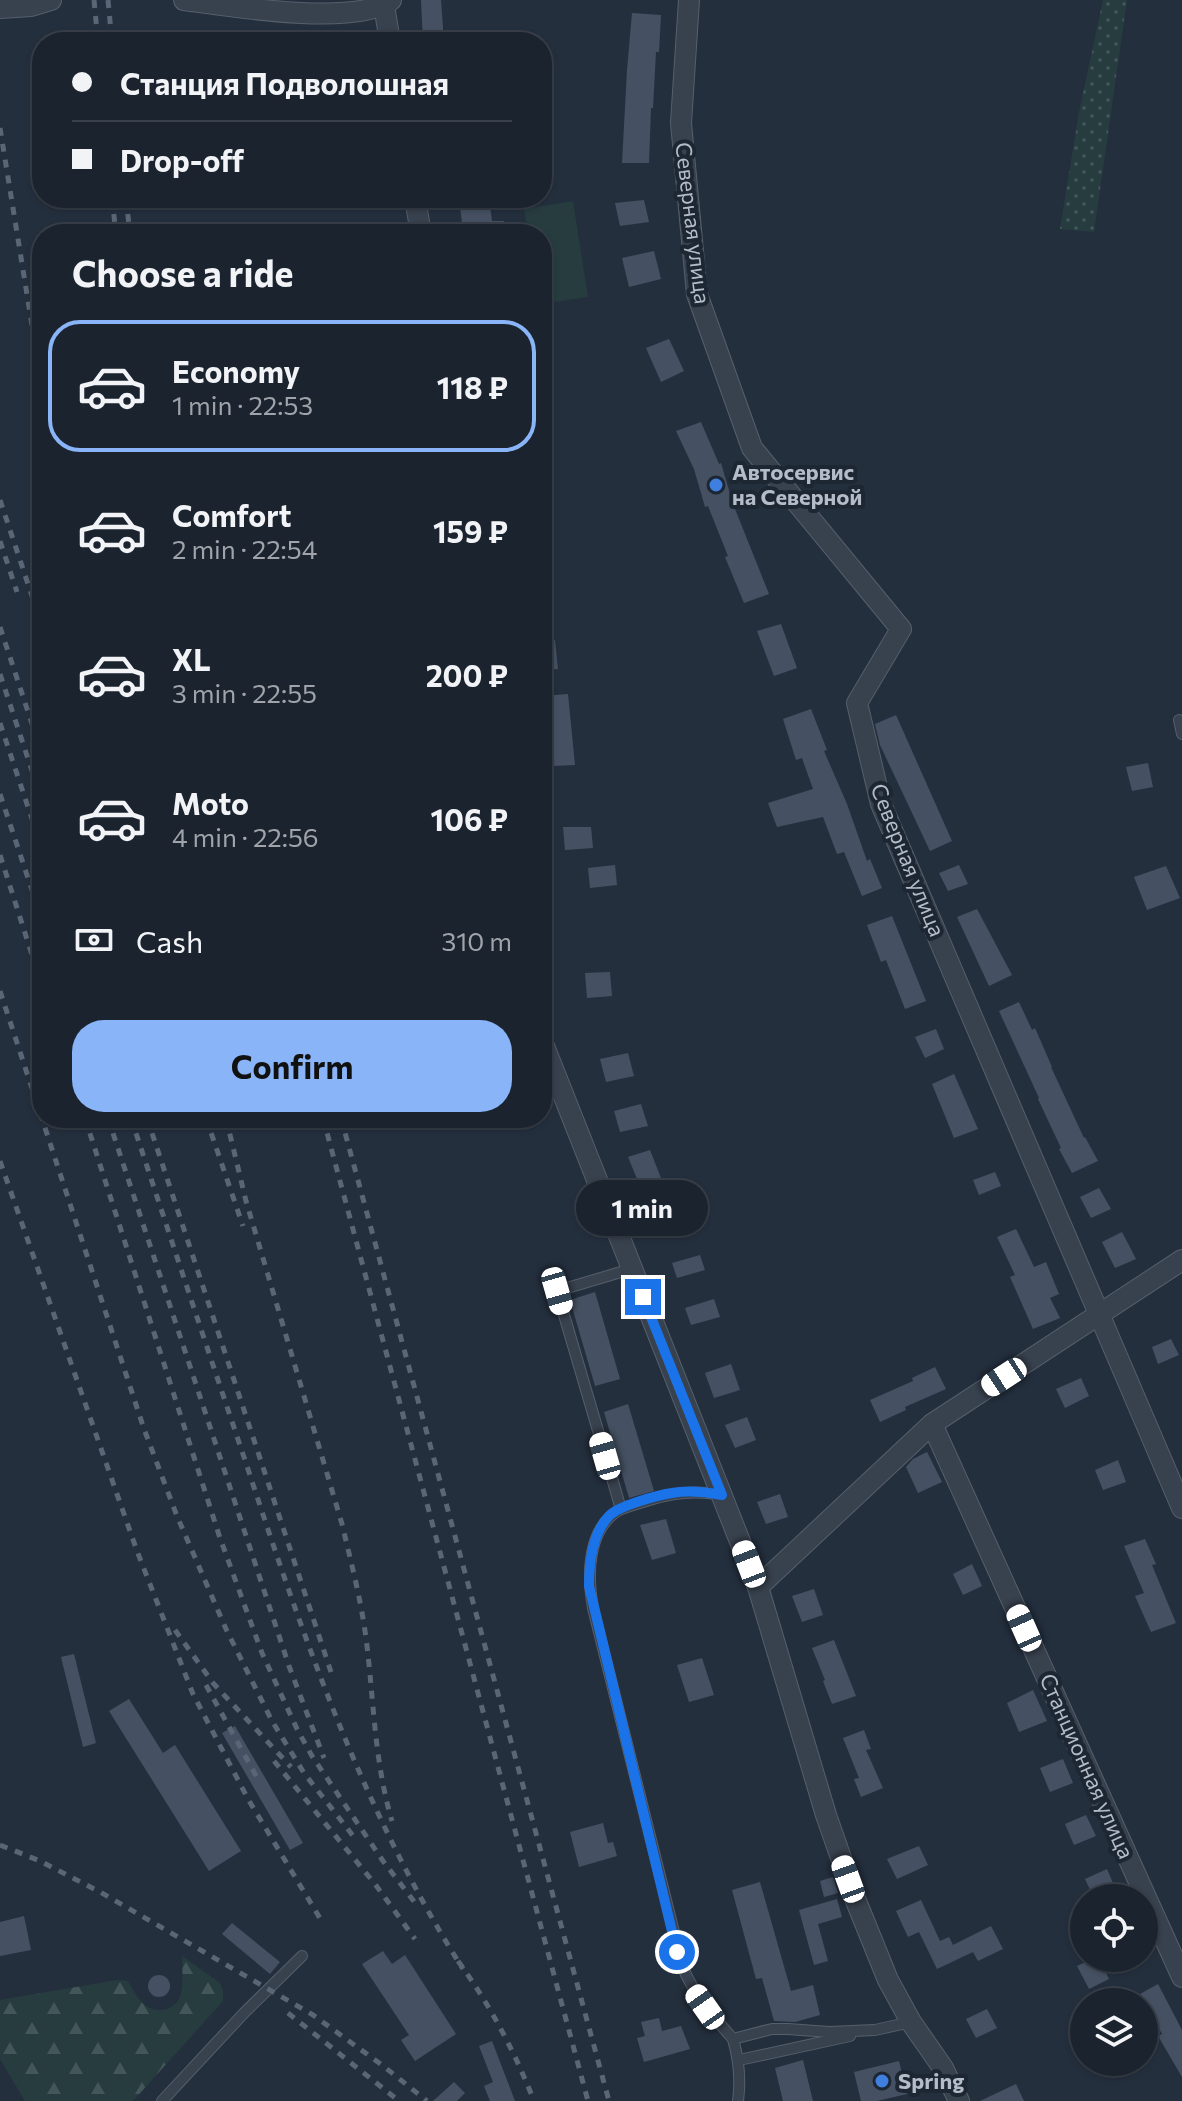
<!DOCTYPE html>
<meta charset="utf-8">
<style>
body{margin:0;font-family:Commissioner,sans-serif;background:#282f3a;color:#f1f3f6;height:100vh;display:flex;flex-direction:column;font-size:30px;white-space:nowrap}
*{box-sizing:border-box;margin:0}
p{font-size:26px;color:#a0a4aa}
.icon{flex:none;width:44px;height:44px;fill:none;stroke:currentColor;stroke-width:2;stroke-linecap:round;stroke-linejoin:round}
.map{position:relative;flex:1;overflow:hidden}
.sheet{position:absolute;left:32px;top:224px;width:520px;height:904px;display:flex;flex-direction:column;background:#1b232e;border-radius:32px;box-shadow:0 2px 6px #0004,0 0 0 2px #39404a}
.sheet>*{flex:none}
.guide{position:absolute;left:32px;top:32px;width:520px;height:176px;border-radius:32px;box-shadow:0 2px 6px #0004,0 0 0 2px #39404a;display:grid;align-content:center;height:176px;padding:0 40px;background:#1b232e}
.fabs{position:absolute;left:1070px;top:1884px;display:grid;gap:16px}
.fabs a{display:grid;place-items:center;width:88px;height:88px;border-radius:50%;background:#1b232e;box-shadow:0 2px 6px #0004,0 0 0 2px #39404a;font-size:40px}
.end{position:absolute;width:36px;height:36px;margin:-18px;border:10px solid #1a73e8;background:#fff;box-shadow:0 0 0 4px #fff}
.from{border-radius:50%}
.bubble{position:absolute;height:56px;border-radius:28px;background:#1b232e;box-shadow:0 2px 6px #0004,0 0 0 2px #39404a;font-size:26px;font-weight:700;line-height:56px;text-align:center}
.car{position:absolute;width:24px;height:48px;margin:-24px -12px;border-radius:10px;box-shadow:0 0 6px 2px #0007;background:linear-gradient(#fff 24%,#345 0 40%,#fff 0 76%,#345 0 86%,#fff 0)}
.guide b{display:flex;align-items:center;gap:28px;height:76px;font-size:30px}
.guide b+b{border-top:2px solid #39404a}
.guide i{width:20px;height:20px;background:#f1f3f6}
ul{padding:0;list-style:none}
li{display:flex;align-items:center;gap:24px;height:132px;margin:0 16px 12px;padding:0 24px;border:4px solid transparent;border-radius:32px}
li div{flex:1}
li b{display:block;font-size:30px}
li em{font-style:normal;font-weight:700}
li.on{border-color:#8ab4f8}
li>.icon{width:72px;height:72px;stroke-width:1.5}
h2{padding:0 40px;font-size:36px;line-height:96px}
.pay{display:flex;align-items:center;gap:20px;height:88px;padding:0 40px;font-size:30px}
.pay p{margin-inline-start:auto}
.primary-button{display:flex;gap:16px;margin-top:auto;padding:16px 40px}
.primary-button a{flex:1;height:92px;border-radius:32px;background:#8ab4f8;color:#111;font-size:32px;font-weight:700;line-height:92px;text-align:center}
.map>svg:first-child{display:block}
</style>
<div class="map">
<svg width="1182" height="2101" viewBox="0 0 1182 2101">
<defs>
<pattern id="grass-dots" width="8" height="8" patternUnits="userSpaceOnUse" patternTransform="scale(2)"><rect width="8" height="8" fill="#263c3f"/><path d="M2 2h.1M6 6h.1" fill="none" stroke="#435659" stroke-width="1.8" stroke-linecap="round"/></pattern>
<pattern id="forest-firs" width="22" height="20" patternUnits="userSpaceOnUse" patternTransform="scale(2)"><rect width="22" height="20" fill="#263c3f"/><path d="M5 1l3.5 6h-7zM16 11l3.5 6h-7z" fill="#435659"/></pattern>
</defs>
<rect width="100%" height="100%" fill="#242f3e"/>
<path fill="url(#grass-dots)" d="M1103,0H1127L1094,232L1060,229L1079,112Z"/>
<path fill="url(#forest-firs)" d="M182,1956L220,1983L223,1991V2001L133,2101H25L0,2059V2000L117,1980L128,1981C136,1996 146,2015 167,2009C173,2007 178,2003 180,1996C184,1985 182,1968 182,1956Z"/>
<path fill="#263c3f" d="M573,201L588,297L542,304V234H528L524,209Z"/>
<g fill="#455162">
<path d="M421,0H441L444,42H423Z"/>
<path d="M632,13L661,15L659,52H656L653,108H651L649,163H622L627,70Z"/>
<path d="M459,198H489L492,221H504L505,234H458V223H462Z"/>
<path d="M644,200L649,222L620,226L615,203Z"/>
<path d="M654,251L661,279L629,287L622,258Z"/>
<path d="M669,339L684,371L661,382L646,348Z"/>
<path d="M701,422L719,464L721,463L733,504L769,594L744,603L725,557L728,556L708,506L705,507L694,469L676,431Z"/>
<path d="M781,624L797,668L774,676L757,631Z"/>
<path d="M542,640H555L558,669L542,670Z"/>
<path d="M568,694L575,765L551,766L547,731H542V696Z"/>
<path d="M811,709L827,750L824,751L847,804L867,861L870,859L882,888L862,896L844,852L837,854L823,817L777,827L768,803L813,789L802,758L796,760L783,719Z"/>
<path d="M896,715L952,841L930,851L880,745L875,724Z"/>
<path d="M1148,763L1153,787L1132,791L1126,767Z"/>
<path d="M563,827H591L593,848L565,850Z"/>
<path d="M615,865L617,885L590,888L588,868Z"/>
<path d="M959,865L968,884L948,891L939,873Z"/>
<path d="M1166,866L1180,898L1147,910L1134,877Z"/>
<path d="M977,909L1012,975L989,986L957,917Z"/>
<path d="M892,916L926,1001L905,1009L886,960L881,962L867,925Z"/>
<path d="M610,972L612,996L587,998L585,973Z"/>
<path d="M1019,1002L1032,1030L1035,1028L1052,1067H1051L1084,1138L1085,1137L1098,1161L1072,1173L1059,1149L1061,1148L1038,1099L1039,1098L999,1011Z"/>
<path d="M936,1029L944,1049L925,1058L915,1037Z"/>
<path d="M628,1053L634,1076L606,1082L600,1059Z"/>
<path d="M954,1074L978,1129L954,1138L932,1084Z"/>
<path d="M641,1104L648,1126L620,1132L614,1111Z"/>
<path d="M650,1150L668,1196L671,1194L678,1212L654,1220L628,1157Z"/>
<path d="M995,1172L1001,1186L979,1195L973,1180Z"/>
<path d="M1099,1188L1111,1209L1091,1218L1080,1197Z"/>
<path d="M1016,1229L1034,1267L1046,1262L1059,1294L1050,1298L1060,1318L1033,1329L1010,1277L1015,1275L997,1237Z"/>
<path d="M1122,1232L1136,1259L1115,1268L1102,1242Z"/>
<path d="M700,1255L705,1270L677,1278L672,1263Z"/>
<path d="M595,1292L620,1379L595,1386L570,1300Z"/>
<path d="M714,1299L720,1317L691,1325L685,1308Z"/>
<path d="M1171,1339L1179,1355L1158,1364L1152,1347Z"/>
<path d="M731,1364L740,1390L714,1398L705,1373Z"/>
<path d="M935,1367L946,1389L905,1407L906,1410L880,1422L870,1400L913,1381L912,1378Z"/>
<path d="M1081,1378L1089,1396L1065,1408L1056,1389Z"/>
<path d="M628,1404L654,1491L629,1498L604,1412Z"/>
<path d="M747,1417L756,1440L735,1448L725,1425Z"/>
<path d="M927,1452L942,1482L918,1493L906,1467L913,1459Z"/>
<path d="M1118,1460L1126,1482L1103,1490L1095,1470Z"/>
<path d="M780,1494L788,1517L766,1524L757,1502Z"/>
<path d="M666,1519L676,1553L652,1560L640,1525Z"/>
<path d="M1145,1539L1156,1564L1152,1565L1176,1623L1151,1632L1135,1596L1144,1593L1124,1546Z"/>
<path d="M972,1564L982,1586L963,1595L953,1574Z"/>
<path d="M814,1589L823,1615L802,1622L792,1596Z"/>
<path d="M834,1640L856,1696L832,1704L823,1681L825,1680L812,1648Z"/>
<path d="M74,1654L96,1743L83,1747L61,1657Z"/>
<path d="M702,1658L714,1695L689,1702L677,1665Z"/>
<path d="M1033,1690L1047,1721L1019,1732L1007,1703Z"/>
<path d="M129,1699L163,1753L175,1745L241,1851L209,1871L109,1711Z"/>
<path d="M235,1726L303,1843L290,1850L222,1733Z"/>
<path d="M864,1730L871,1749L866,1750L883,1788L861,1797L854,1779L859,1778L843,1738Z"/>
<path d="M1063,1759L1073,1783L1050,1792L1040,1768Z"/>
<path d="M1086,1815L1096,1836L1074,1845L1065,1824Z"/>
<path d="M603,1823L608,1843L613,1842L617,1856L579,1867L570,1832Z"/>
<path d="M919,1846L928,1865L897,1879L887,1859Z"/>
<path d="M1107,1869L1118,1895L1111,1898H1094L1085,1879Z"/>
<path d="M833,1877L838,1893L824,1897L820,1881Z"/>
<path d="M760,1882L791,1991L813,1985L820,2015L795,2022L774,2021L762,1978L756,1979L732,1890Z"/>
<path d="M837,1899L842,1917L818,1924L828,1961L814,1965L799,1910Z"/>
<path d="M921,1900L940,1941L949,1937L953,1945L991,1926L1003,1949L978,1961L973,1952L937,1969L919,1932L908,1937L896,1911Z"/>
<path d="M24,1916L31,1950L0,1956V1922Z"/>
<path d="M232,1923L280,1962L270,1974L222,1934Z"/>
<path d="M383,1951L392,1964L405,1955L456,2034L415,2061L401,2040L409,2035L362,1964Z"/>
<path d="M1094,1958H1099L1109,1979L1089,1989L1077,1966Z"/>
<circle cx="159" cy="1986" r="11"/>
<path d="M1158,1984L1182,2030V2077L1158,2036L1162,2034L1140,1994Z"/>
<path d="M987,2009L997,2028L976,2038L966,2019Z"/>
<path d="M659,2018L662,2031L681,2026L690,2049L644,2062L637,2038L645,2036L641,2022Z"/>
<path d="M492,2041L515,2101H490L484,2086L493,2082L479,2046Z"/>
<path d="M803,2060L813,2101H783L775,2068Z"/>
<path d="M899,2061L907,2094L877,2101H861L854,2072Z"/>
<path d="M454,2082L465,2093L457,2101H433Z"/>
<path d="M1016,2084L1024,2101H980Z"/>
</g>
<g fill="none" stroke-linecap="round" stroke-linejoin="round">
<g stroke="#565f6c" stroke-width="12">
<g id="lane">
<path d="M1179,720L1182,734"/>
<path d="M631,1269L557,1291L621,1509C658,1497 682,1488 722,1495"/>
<path d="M621,1509C587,1527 587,1575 593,1608L683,1968C695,1996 713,2016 733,2039"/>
<path d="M739,2060L850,2036"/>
<path d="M162,2101L244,2013L302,1956"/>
<path d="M738,2101C741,2079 739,2060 733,2039L772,2029H788L829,2032L875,2030L911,2022"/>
</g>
</g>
<g stroke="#565f6c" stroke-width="22">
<g id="street">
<path d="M184,0C228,6 356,27 391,0"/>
<path d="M689,0L681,123L697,294L752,448L901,629L857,703L881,804L1182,1508"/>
<path d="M384,5L390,42"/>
<path d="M0,8L31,6L51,0"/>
<path d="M415,198L421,234"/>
<path d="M542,1041L758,1587L826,1815L856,1901L888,1980L911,2022L943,2068L959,2101"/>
<path d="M932,1424L1182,1977"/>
<path d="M758,1587L932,1424L1182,1260"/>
</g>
</g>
<use href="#lane" stroke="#38414e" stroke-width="10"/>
<use href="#street" stroke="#38414e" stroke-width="20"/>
<g stroke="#5a6575" stroke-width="5" stroke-dasharray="8 8" stroke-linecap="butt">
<path d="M94,0L98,42"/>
<path d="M108,0L112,42"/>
<path d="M0,128L42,387"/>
<path d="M112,198L116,234"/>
<path d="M126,198L130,234"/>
<path d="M0,500L42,626"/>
<path d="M0,541L17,592"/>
<path d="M0,627L42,754"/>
<path d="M0,674L42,801"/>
<path d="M0,723L42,849"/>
<path d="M0,794L42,920"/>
<path d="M0,855L42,986"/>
<path d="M0,991L144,1429L177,1516L226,1629L272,1721L304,1773L354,1837"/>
<path d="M85,1118L220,1538L262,1653L297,1729L312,1756L383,1861L416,1904"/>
<path d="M108,1118L289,1666L324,1758"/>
<path d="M131,1118C169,1233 207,1348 246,1463C303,1637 364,1814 463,1969"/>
<path d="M147,1118L331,1672"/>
<path d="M206,1118L243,1226"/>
<path d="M226,1118L246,1201L342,1524C351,1562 361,1600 366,1638C374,1700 374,1761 392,1821"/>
<path d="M323,1118L588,2101"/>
<path d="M341,1118L609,2101"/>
<path d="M0,1161L137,1551L193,1694L248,1799L321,1920"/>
<path d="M175,1630L213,1683L291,1767"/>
<path d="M206,1685L260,1783"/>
<path d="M274,1761L375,1884L415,1939"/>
<path d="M0,1845L40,1861L100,1892L313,2015L382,2065L427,2101"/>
<path d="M458,1961C490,2005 514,2050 534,2101"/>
<path d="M288,2013L399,2101"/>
</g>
</g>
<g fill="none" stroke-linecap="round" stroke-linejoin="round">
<path stroke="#1a73e8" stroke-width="10" d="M643,1297L722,1495C706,1492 688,1490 672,1493C658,1495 618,1506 609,1516C592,1534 589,1564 589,1586L677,1952"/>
</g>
<g fill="#3f7fe0" stroke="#1d2633" stroke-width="3">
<circle cx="716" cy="485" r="8"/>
<circle cx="882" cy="2081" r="8"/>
</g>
<g text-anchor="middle" stroke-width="8" stroke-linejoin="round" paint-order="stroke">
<g font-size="22" fill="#b4bcc9" stroke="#1d2633">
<text transform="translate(693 223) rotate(83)" y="8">Северная улица</text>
<text transform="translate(908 860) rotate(68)" y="8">Северная улица</text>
<text transform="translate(1087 1766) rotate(66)" y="8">Станционная улица</text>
</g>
<g font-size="22" font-weight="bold" fill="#b4bcc9" stroke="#1d2633" text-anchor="start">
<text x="732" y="480">Автосервис<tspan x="732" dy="25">на Северной</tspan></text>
<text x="898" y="2089">Spring</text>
</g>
</g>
</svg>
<div class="fabs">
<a><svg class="icon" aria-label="locate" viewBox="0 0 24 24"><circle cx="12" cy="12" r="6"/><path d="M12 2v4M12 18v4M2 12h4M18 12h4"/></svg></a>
<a><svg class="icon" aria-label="layers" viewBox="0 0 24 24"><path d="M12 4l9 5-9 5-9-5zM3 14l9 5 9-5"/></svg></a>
</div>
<i class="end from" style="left:677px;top:1952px"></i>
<i class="end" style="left:643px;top:1297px"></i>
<div class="bubble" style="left:576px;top:1180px;width:132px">1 min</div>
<i class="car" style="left:557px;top:1291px;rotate:164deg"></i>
<i class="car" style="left:1004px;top:1377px;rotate:237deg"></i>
<i class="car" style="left:605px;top:1456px;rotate:344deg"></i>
<i class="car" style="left:749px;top:1564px;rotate:339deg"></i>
<i class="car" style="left:1024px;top:1628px;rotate:336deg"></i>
<i class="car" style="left:848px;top:1879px;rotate:340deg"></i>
<i class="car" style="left:705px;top:2007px;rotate:325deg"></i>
<div class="guide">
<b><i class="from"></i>Станция Подволошная</b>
<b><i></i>Drop-off</b>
</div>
<section class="sheet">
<h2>Choose a ride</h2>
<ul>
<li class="on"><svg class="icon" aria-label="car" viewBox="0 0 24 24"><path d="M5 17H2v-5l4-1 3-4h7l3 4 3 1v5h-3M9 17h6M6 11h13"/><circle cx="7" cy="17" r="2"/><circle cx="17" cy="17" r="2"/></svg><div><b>Economy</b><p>1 min · 22:53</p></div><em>118 ₽</em></li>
<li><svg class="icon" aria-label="car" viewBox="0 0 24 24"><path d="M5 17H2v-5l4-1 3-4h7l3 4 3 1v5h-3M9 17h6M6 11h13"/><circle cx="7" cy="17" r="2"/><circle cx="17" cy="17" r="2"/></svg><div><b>Comfort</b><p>2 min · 22:54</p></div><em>159 ₽</em></li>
<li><svg class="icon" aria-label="car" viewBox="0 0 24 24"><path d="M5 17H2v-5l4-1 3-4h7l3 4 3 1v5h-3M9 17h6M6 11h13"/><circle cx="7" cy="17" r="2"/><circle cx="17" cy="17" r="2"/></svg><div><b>XL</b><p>3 min · 22:55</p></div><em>200 ₽</em></li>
<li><svg class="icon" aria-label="car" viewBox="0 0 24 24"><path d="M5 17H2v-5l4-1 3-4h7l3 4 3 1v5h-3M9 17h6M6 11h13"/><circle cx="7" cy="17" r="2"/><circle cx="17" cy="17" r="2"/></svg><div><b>Moto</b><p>4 min · 22:56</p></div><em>106 ₽</em></li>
</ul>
<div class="pay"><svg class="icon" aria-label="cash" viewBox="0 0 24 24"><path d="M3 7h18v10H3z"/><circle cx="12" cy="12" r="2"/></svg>Cash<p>310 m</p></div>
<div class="primary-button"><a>Confirm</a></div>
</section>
</div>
